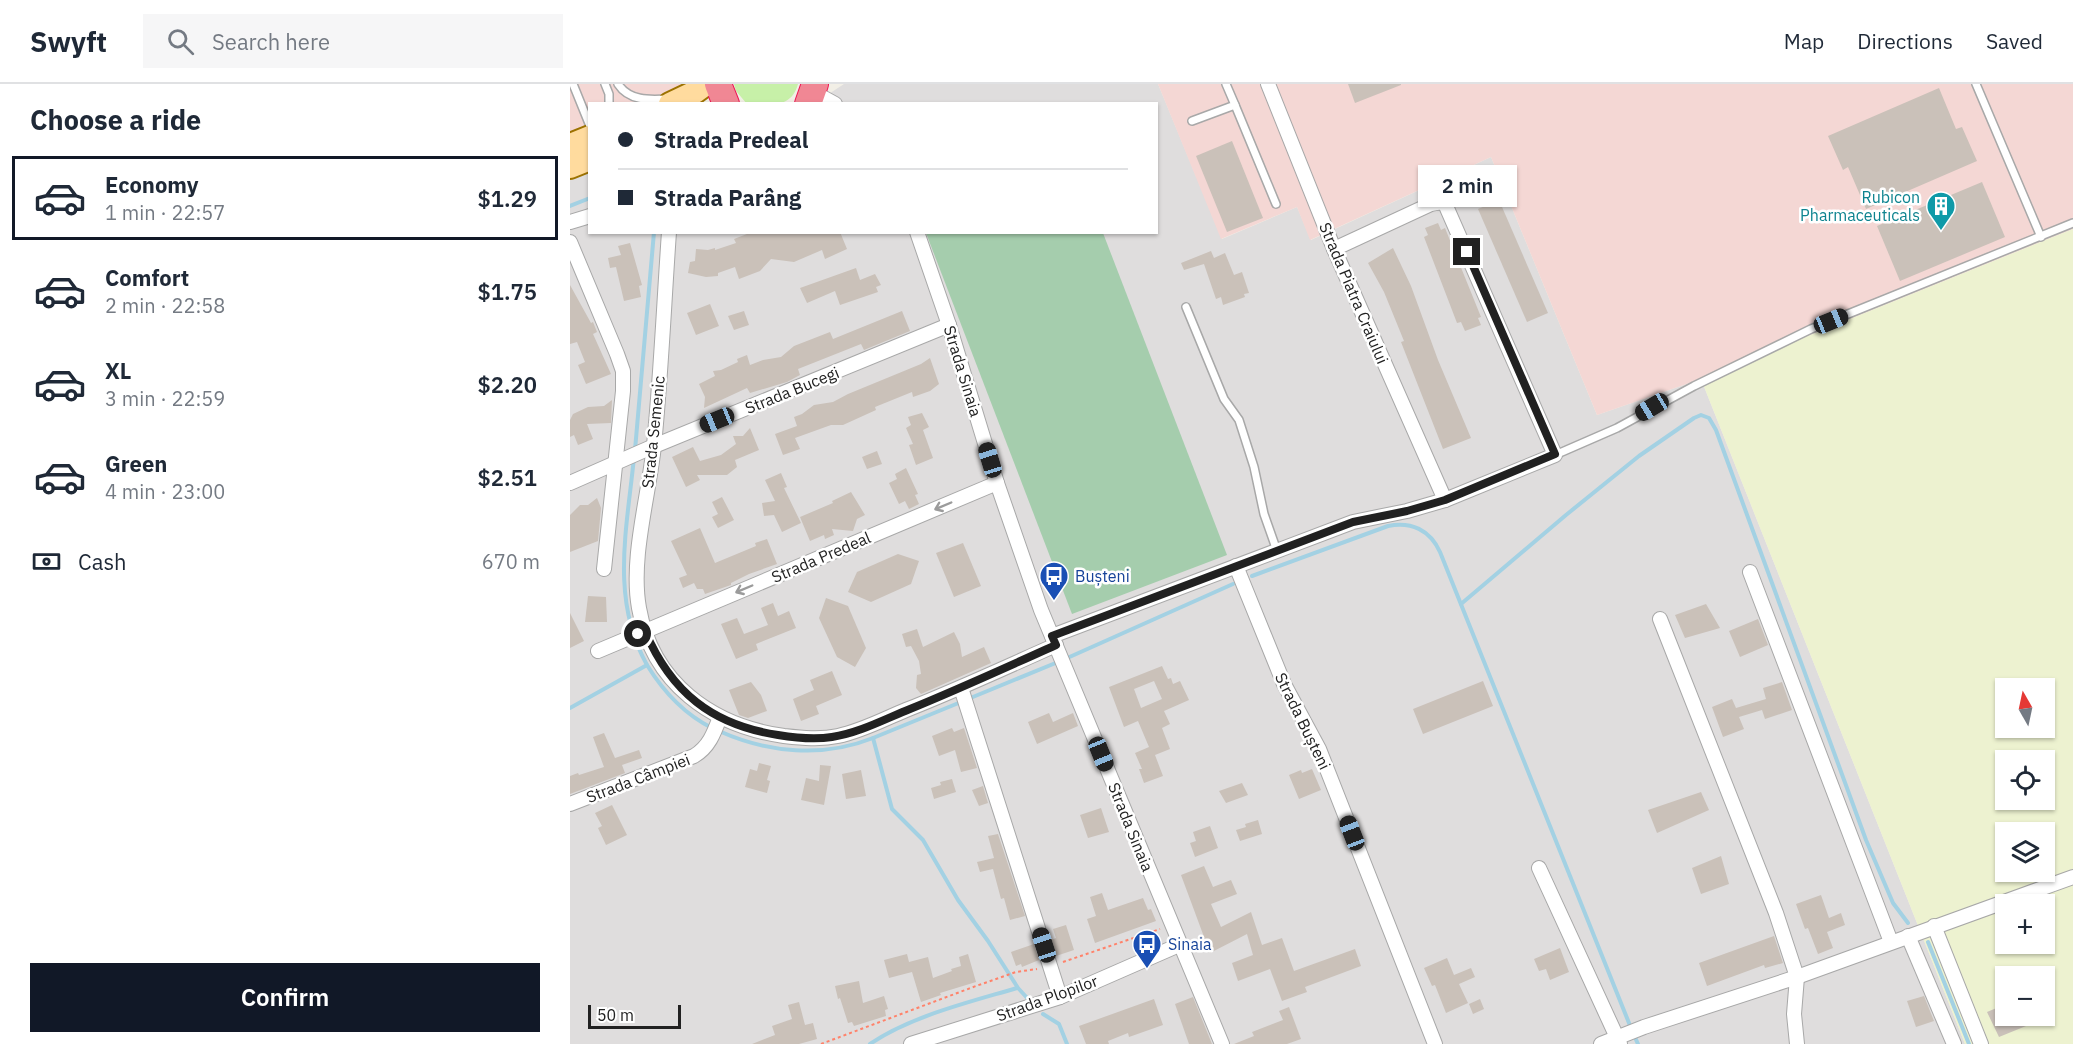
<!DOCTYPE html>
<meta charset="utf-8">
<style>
body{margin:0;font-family:"IBM Plex Sans",sans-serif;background:#f6f6f7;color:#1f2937;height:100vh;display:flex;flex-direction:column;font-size:22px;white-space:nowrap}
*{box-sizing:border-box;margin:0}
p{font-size:20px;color:#747a83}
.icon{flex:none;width:33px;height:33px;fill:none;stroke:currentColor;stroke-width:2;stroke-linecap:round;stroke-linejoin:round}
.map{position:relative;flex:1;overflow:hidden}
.sheet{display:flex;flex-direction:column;background:#fff;width:570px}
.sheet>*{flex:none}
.hud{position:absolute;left:18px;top:18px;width:570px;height:132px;border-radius:0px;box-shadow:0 2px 4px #0004;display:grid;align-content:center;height:132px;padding:0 30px;background:#fff}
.needle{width:39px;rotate:351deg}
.fabs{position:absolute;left:1425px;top:594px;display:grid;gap:12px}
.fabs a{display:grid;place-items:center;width:60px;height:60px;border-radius:0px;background:#fff;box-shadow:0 2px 4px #0004;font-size:30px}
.scale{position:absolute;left:18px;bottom:15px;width:93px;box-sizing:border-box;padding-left:6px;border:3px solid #212121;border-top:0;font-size:16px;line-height:21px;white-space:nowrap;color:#212121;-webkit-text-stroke:4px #fff;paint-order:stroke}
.end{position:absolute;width:27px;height:27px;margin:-14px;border:8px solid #212121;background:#fff;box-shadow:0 0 0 3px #fff}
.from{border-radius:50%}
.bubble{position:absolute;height:42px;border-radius:0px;background:#fff;box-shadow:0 2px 4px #0004;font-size:20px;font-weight:600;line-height:42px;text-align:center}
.car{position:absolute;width:18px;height:36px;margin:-18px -9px;border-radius:8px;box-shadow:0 0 4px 2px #0007;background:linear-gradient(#222 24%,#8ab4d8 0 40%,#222 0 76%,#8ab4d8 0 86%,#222 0)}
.hud b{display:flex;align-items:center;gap:21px;height:57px;font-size:22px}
.hud b+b{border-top:2px solid #e0e1e3}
.hud i{width:15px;height:15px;background:#1f2937}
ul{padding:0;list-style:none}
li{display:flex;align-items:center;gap:18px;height:84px;margin:0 12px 9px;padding:0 18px;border:3px solid transparent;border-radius:0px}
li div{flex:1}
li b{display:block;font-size:22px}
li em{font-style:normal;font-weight:600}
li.selected{border-color:#111827}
li>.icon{width:54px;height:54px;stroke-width:1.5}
h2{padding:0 30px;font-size:27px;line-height:72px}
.pay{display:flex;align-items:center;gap:15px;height:66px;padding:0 30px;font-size:22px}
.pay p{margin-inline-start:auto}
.primary-button{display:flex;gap:12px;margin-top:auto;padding:12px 30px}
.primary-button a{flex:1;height:69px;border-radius:0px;background:#111827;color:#fff;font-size:24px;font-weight:600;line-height:69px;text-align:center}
header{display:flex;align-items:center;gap:36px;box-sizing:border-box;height:84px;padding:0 30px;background:#fff;border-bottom:2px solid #e0e1e3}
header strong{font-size:28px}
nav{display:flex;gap:33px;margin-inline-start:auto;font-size:21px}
.search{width:420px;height:54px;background:#f6f6f7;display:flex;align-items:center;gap:15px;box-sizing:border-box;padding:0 21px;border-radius:0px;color:#747a83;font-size:22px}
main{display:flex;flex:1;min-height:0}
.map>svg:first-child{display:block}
</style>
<header>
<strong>Swyft</strong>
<div class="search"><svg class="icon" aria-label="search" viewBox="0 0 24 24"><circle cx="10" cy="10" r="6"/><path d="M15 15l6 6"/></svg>Search here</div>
<nav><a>Map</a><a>Directions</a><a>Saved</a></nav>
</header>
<main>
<section class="sheet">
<h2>Choose a ride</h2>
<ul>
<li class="selected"><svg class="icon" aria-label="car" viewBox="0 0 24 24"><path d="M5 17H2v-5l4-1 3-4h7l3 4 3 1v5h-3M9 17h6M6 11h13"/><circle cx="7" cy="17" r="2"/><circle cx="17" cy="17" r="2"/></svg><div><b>Economy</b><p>1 min · 22:57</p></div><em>$1.29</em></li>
<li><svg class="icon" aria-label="car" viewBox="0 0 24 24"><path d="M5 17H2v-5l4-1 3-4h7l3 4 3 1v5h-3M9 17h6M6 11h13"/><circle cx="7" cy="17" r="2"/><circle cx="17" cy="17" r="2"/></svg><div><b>Comfort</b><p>2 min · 22:58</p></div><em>$1.75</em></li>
<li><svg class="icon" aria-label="car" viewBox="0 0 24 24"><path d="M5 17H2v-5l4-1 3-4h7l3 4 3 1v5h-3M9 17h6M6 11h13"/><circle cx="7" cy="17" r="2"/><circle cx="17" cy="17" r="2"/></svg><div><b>XL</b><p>3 min · 22:59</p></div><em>$2.20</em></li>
<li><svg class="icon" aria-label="car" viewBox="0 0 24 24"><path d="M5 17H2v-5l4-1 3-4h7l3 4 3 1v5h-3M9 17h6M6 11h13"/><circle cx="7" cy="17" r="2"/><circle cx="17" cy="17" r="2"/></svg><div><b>Green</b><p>4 min · 23:00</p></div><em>$2.51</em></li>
</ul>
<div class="pay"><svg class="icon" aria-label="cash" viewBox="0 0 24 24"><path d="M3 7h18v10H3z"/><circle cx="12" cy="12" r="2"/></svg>Cash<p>670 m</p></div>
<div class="primary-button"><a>Confirm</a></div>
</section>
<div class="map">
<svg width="1503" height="960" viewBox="0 0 1503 960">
<rect width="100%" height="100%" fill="#f2efe6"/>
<path fill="#dfdddd" d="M274,0H588L652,155L727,123L741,156L921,73L1027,331L1131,295L1395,960H0V73L19,64L20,148H586V20L245,19Z"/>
<g fill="#f4d7d4">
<path d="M0,0H136L125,19L20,20L19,64L0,73Z"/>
<path d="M588,0H1503V145L1131,295L1027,331L921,73L740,156L727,123L651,155Z"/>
</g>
<path fill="#edf2d0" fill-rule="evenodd" d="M1503,145V960H1395L1131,295ZM1436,604H1474V644H1436ZM1436,676H1474V716H1436ZM1436,748H1474V788H1436ZM1436,820H1474V860H1436ZM1436,892H1474V932H1436Z"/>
<path fill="#c7f0a8" d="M164,0H228C221,26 198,20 177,20L166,7Z"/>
<path fill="#a5cdad" d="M356,149H533L657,471L502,530Z"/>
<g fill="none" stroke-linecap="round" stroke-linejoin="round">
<g stroke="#a3d1e3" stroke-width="4">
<path d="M0,122L20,114"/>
<path d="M65,366L84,148"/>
<path d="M64,373C57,445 40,515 77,581"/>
<path d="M682,492L818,442C841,437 860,446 870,468L1061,944"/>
<path d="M891,520L996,431L1069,372L1124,334L1131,331L1139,334L1146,346L1296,756L1323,819L1338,839"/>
<path d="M495,575L663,500"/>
<path d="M398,615L488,578"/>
<path d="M0,624L77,581C93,607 114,630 142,644"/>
<path d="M149,647C198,669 253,674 303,654L322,725L353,756L388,816L418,857L448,904L459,916"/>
<path d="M303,654L391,618"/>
<path d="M1358,858L1399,960"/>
<path d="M473,930L489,940L497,960"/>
<path d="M1064,951L1068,960"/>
<path d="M300,960C341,932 400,918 447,904"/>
</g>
</g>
<g fill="#cac1b9" fill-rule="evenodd">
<path d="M778,0H831V1L785,19Z"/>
<path d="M1369,4L1386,45L1392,43L1407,77L1296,125L1278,83L1273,86L1258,52Z"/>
<path d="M662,57L693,134L657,148L626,72Z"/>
<path d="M1412,98L1435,153L1330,197L1307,142Z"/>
<path d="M929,116L978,229L957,238L908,125Z"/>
<path d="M868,139L871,146L875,144L911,233L908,234L911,241L895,247L891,238L887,239L854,153L858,151L855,144Z"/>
<path d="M182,148H270L277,165L255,175L252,166L224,178L201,175L190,187L169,195L165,183L148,189V192L136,193L118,189L120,178L125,177L126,165L138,166L145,164V166L166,159L164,155Z"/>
<path d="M60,159L72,201L69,202L71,213L54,217L46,183L40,184L38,174L51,171L48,162Z"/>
<path d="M823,164L841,202L868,276L901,354L873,365L831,258L834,257L814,208L798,179Z"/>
<path d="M641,167L644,174L655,169L664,191L672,188L679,209L674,210L675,213L653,221L651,213L646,215L634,180L614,186L611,179Z"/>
<path d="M286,184L290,196L305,190L311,201L306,203L308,208L270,221L265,207L237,219L230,204Z"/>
<path d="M0,201L21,239L23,238L27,248L23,250L41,290L16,300L8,281L15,278L7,258L0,260Z"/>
<path d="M140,220L149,242L126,251L117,229Z"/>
<path d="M174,227L179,241L164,246L158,232Z"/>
<path d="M332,227L340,247L294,266L291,260L228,285L230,291L217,298L180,309L177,304L134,324L135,313L129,300L145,292L143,287L151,286L168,278L167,275L177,271L180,281L193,276L211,273L224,262L260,248L263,255Z"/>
<path d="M360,274L369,300L360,307L343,313L342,308L305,323L306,326L273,341H261L225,354L230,365L213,371L205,350L227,342L224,333L232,330L244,321L263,318L278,310L351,280Z"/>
<path d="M42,316L41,339L17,340L23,355L8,361L4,351L0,353V336L3,330L18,323L34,322Z"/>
<path d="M352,329L359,343L353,346L363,374L346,381L339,361L343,360L336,344L341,341L338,333Z"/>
<path d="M180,344L189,366L165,376L167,383L157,391H127L130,396L116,403L102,373L123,363L130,377L151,371L166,360L163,352H173Z"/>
<path d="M307,367L312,380L297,385L292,373Z"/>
<path d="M336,384L348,410L345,411L349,420L339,425L335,417L329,420L319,399L327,395L325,390Z"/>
<path d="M211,389L217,403L214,404L231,439L212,448L204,431L194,432L192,419L205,417L195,396Z"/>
<path d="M281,408L295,431L287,435L283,447L262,445L264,451L255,455L254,451L240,457L230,433L263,419L262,417Z"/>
<path d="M152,413L164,436L148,444L142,433L148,430L142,418Z"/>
<path d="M27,414L31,424L28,457L0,468V431L10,421H18Z"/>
<path d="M130,444L145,479L186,462L185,459L197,455L207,480L179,490L161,499V501L135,510L133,505H127L124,499L113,504L109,494L117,491L101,457Z"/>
<path d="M393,459L411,502L384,513L366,469Z"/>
<path d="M328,470L349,477L341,500L301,518L278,508L287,488Z"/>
<path d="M18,512L36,513L37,538H15Z"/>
<path d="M256,514L278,522L296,564L285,583L267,573L249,534Z"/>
<path d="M203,519L208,532L219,527L226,544L186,560L188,566L166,575L151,540L167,534L174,550L198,541L191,524Z"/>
<path d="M1136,520L1150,544L1115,554L1105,531Z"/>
<path d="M0,529L14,557L0,564Z"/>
<path d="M1188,535L1198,561L1170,573L1159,547Z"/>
<path d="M347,545L353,563L384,548L390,560L392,573L414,563L421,579L351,610L346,604L347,591L351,590L349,577L341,562L336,563L332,550Z"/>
<path d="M592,582L598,595L601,594L603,600L610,597L619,616L594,627L600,640L592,644L600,665L585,671L593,692L574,699L569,685H572L565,669L579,663L568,637L554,643L539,603ZM584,597L592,615L571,624L564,605Z"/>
<path d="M262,587L272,611L246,622L249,630L231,637L223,615L244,606L240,596Z"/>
<path d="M913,597L923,622L853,650L843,625Z"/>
<path d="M181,598L191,611L197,627L178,634L169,631L159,606Z"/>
<path d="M1212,598L1222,626L1195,635L1192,626L1169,633L1174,645L1153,653L1142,623L1162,615L1166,624L1196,615L1193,604Z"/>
<path d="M479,629L483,638L503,629L508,642L467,660L458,638Z"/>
<path d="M382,644L384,648L394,644L407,684L391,688L385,666L369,672L362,652Z"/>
<path d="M34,649L45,674L69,666L72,674L52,681L55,689L0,710V692L8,689L9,691L34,683L23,653Z"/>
<path d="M189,679L201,682L197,696L200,697L197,709L175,703L180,685L187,687Z"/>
<path d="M250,681L261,682L254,721L231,716L236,694L249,697Z"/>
<path d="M742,685L751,706L729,715L719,691L731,686L732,689Z"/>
<path d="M291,686L296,712L276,715L272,690Z"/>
<path d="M382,695L386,708L364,715L361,704L371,701L370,698Z"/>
<path d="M672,699L678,711L656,719L649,707Z"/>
<path d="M413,702L418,719L409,722L402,706Z"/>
<path d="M1131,708L1139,726L1087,749L1078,726Z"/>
<path d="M42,721L57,751L36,761L28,744L32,742L25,729Z"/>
<path d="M531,724L539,748L518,754L510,731Z"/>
<path d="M688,736L692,750L670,757L666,746L676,743L675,740Z"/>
<path d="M640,742L648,764L625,773L620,759L626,757L623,748Z"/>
<path d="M428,750L455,832L440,836L434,814L431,815L423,785L410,788L407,778L424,774L418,752Z"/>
<path d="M1151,772L1159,800L1131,810L1122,784Z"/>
<path d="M634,782L643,803L661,796L667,810L641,820L651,843L681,828L692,861L712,854L724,887L785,865L791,882L735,903L737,908L712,917L700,885L668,897L662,879L683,871L677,850L640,869L611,791Z"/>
<path d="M532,809L538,826L573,814L578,826L581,825L586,837L525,859L517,835L526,832L520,813Z"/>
<path d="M1251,811L1259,834L1271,829L1275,841L1257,848L1263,864L1248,870L1238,844L1235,845L1226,820Z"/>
<path d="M496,841L504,866L486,872L481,856L486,854L483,845Z"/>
<path d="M1204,852L1213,879L1195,884L1194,881L1137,902L1129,879Z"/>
<path d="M464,860L469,876L452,883L451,880L446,882L441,868Z"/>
<path d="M990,864L999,888L980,896L976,885L969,887L964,875Z"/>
<path d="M337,870L339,878L358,873L363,894L382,887L381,885L391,882L389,873L398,870L406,898L370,909L371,911L351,918L342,888L319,894L314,876Z"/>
<path d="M877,874L884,891L901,884L905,893L889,900L898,919L876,929L865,901L862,902L854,884Z"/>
<path d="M289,897L293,919L314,912L318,925L315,926L316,932L284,942L282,938L278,939L270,914L268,915L265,902Z"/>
<path d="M1354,912L1364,937L1346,943L1337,917Z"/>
<path d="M623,913L642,960H619L605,920Z"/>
<path d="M584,915L593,941L559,953L558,949L538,957L539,960H516L509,942Z"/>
<path d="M910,915L914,925L903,930L899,920Z"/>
<path d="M229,918L235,941L243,939L247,955L229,960H182L205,951L202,942L222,935L218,921Z"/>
<path d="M1436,920V932H1450L1456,942L1429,953L1417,928Z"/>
<path d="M719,923L731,955L717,960H664L684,952L682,948L713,936L709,927Z"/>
</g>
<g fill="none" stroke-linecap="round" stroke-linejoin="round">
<g stroke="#a8a8a8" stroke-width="10">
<g id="lane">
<path d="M3,0L20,42"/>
<path d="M35,0L39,10V20"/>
<path d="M48,0C59,17 79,16 97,15"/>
<path d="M1406,0L1471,153"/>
<path d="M665,21L706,120"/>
<path d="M622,37L665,21L656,0"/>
<path d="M616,223L654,315L669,336L684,383L694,430L707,467"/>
<path d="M985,371L1047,344L1124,302L1241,245L1503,139"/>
</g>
</g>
<g stroke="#a8a8a8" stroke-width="16">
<g id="street">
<path d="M698,0L764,165L875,416"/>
<path d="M243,8L265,20"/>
<path d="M0,138L20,132"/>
<path d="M99,148C94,219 91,291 84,361C79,412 60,474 69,524C82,599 142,642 214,652C232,654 250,656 268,652C292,647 314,635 336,626C387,606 436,583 486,561"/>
<path d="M347,148L379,241L427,399L471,526L652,960"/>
<path d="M0,158L47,270L53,287V307L34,485"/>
<path d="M0,399L84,362L379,241"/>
<path d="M666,482L714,600L749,665L865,960"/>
<path d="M1180,488L1321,858"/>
<path d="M1090,535L1206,829L1227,893L1224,930L1227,960"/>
<path d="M482,552L783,438L837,427L875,416L985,371L876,122L872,118L861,120L764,165"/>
<path d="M28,567L427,399"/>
<path d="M391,604L490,913"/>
<path d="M0,720L124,672C139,663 144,649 150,633"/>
<path d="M969,784L1050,960"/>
<path d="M1364,842L1411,960"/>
<path d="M1338,852L1384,960"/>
<path d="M341,960L490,913L609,861"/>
<path d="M1031,960L1074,943L1227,893L1503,793"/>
</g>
</g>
<g stroke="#9d7200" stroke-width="26">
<g id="primary">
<path d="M100,20L125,8L136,0"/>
<path d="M0,61L20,53"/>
<path d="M0,83L20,75"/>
</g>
</g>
<g stroke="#ed1653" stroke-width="28">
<g id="highway">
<path d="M148,0L156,20"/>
<path d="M238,20L245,0"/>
</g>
</g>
<g stroke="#ff826a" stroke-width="2" stroke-dasharray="3 3" stroke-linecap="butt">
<path d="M493,878L590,845"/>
<path d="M251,960L406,902L446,888L467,885"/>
</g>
<use href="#lane" stroke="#fff" stroke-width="7"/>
<use href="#street" stroke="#fff" stroke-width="14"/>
<use href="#primary" stroke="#ffdb9e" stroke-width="22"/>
<use href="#highway" stroke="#f08794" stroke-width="26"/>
</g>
<defs><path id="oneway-shaft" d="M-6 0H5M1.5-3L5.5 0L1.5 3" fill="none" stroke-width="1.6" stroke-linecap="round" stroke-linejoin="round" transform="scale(1.5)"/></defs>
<g stroke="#9b9b9b">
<use href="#oneway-shaft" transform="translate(373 422) rotate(157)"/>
<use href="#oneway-shaft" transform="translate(174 505) rotate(157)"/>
</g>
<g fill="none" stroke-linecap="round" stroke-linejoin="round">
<path stroke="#212121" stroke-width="8" d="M68,550L75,547C101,608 142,641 208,651C226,654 244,656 262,653C289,649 315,635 340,625C389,605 437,583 486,561L482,552L783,438L837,427L875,416L985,370L897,168"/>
</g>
<defs>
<g id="building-pin" transform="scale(1.5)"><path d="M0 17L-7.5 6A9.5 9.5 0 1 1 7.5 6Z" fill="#0f9aa8" stroke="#fff"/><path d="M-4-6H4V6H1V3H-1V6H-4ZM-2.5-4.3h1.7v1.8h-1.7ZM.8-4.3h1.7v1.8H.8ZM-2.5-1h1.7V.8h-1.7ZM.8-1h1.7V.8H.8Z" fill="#fff"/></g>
<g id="bus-pin" transform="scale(1.5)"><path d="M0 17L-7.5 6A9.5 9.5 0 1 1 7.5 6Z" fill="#1a4fb4" stroke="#fff"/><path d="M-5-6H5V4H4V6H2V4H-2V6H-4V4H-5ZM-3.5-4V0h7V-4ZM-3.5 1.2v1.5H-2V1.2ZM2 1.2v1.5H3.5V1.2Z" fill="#fff"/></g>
</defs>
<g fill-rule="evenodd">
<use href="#building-pin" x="1371" y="122"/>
<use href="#bus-pin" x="484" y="492"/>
<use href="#bus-pin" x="577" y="860"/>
</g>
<g text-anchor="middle" stroke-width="5" stroke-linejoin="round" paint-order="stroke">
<g font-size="16" fill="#0d838f" stroke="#fff" text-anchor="end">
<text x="1350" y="119">Rubicon<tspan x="1350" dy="18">Pharmaceuticals</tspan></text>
</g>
<g font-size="16" fill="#212121" stroke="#fff">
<text transform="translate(784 209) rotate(67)" y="6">Strada Piatra Craiului</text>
<text transform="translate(393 287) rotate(73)" y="6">Strada Sinaia</text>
<text transform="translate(222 306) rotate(-22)" y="6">Strada Bucegi</text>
<text transform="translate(83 348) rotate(-84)" y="6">Strada Semenic</text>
<text transform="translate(251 473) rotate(-23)" y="6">Strada Predeal</text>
<text transform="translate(733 637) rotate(64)" y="6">Strada Bușteni</text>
<text transform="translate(68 694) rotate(-21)" y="6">Strada Câmpiei</text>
<text transform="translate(561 743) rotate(68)" y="6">Strada Sinaia</text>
<text transform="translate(477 914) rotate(-20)" y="6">Strada Plopilor</text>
</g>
<g font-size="16" fill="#164399" stroke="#fff" text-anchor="start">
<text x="505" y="498">Bușteni</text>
<text x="598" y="866">Sinaia</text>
</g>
</g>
</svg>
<div class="fabs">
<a><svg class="needle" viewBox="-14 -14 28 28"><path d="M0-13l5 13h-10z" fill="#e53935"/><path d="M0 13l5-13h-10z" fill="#747a83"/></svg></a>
<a><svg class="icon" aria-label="locate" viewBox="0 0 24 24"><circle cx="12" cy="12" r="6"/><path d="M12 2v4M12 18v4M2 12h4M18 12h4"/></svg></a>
<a><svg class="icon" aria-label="layers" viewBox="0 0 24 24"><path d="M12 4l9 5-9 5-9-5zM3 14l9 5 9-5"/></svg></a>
<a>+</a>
<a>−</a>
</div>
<div class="scale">50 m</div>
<i class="end from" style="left:68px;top:550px"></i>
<i class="end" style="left:897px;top:168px"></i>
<div class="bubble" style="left:848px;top:81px;width:99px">2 min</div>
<i class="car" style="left:1261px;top:237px;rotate:68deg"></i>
<i class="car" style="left:1082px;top:323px;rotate:239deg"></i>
<i class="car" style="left:147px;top:336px;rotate:248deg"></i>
<i class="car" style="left:420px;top:376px;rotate:343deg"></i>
<i class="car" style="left:531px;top:670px;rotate:158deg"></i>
<i class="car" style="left:782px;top:749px;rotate:339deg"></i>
<i class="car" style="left:474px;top:861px;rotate:342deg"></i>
<div class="hud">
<b><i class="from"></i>Strada Predeal</b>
<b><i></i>Strada Parâng</b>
</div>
</div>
</main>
